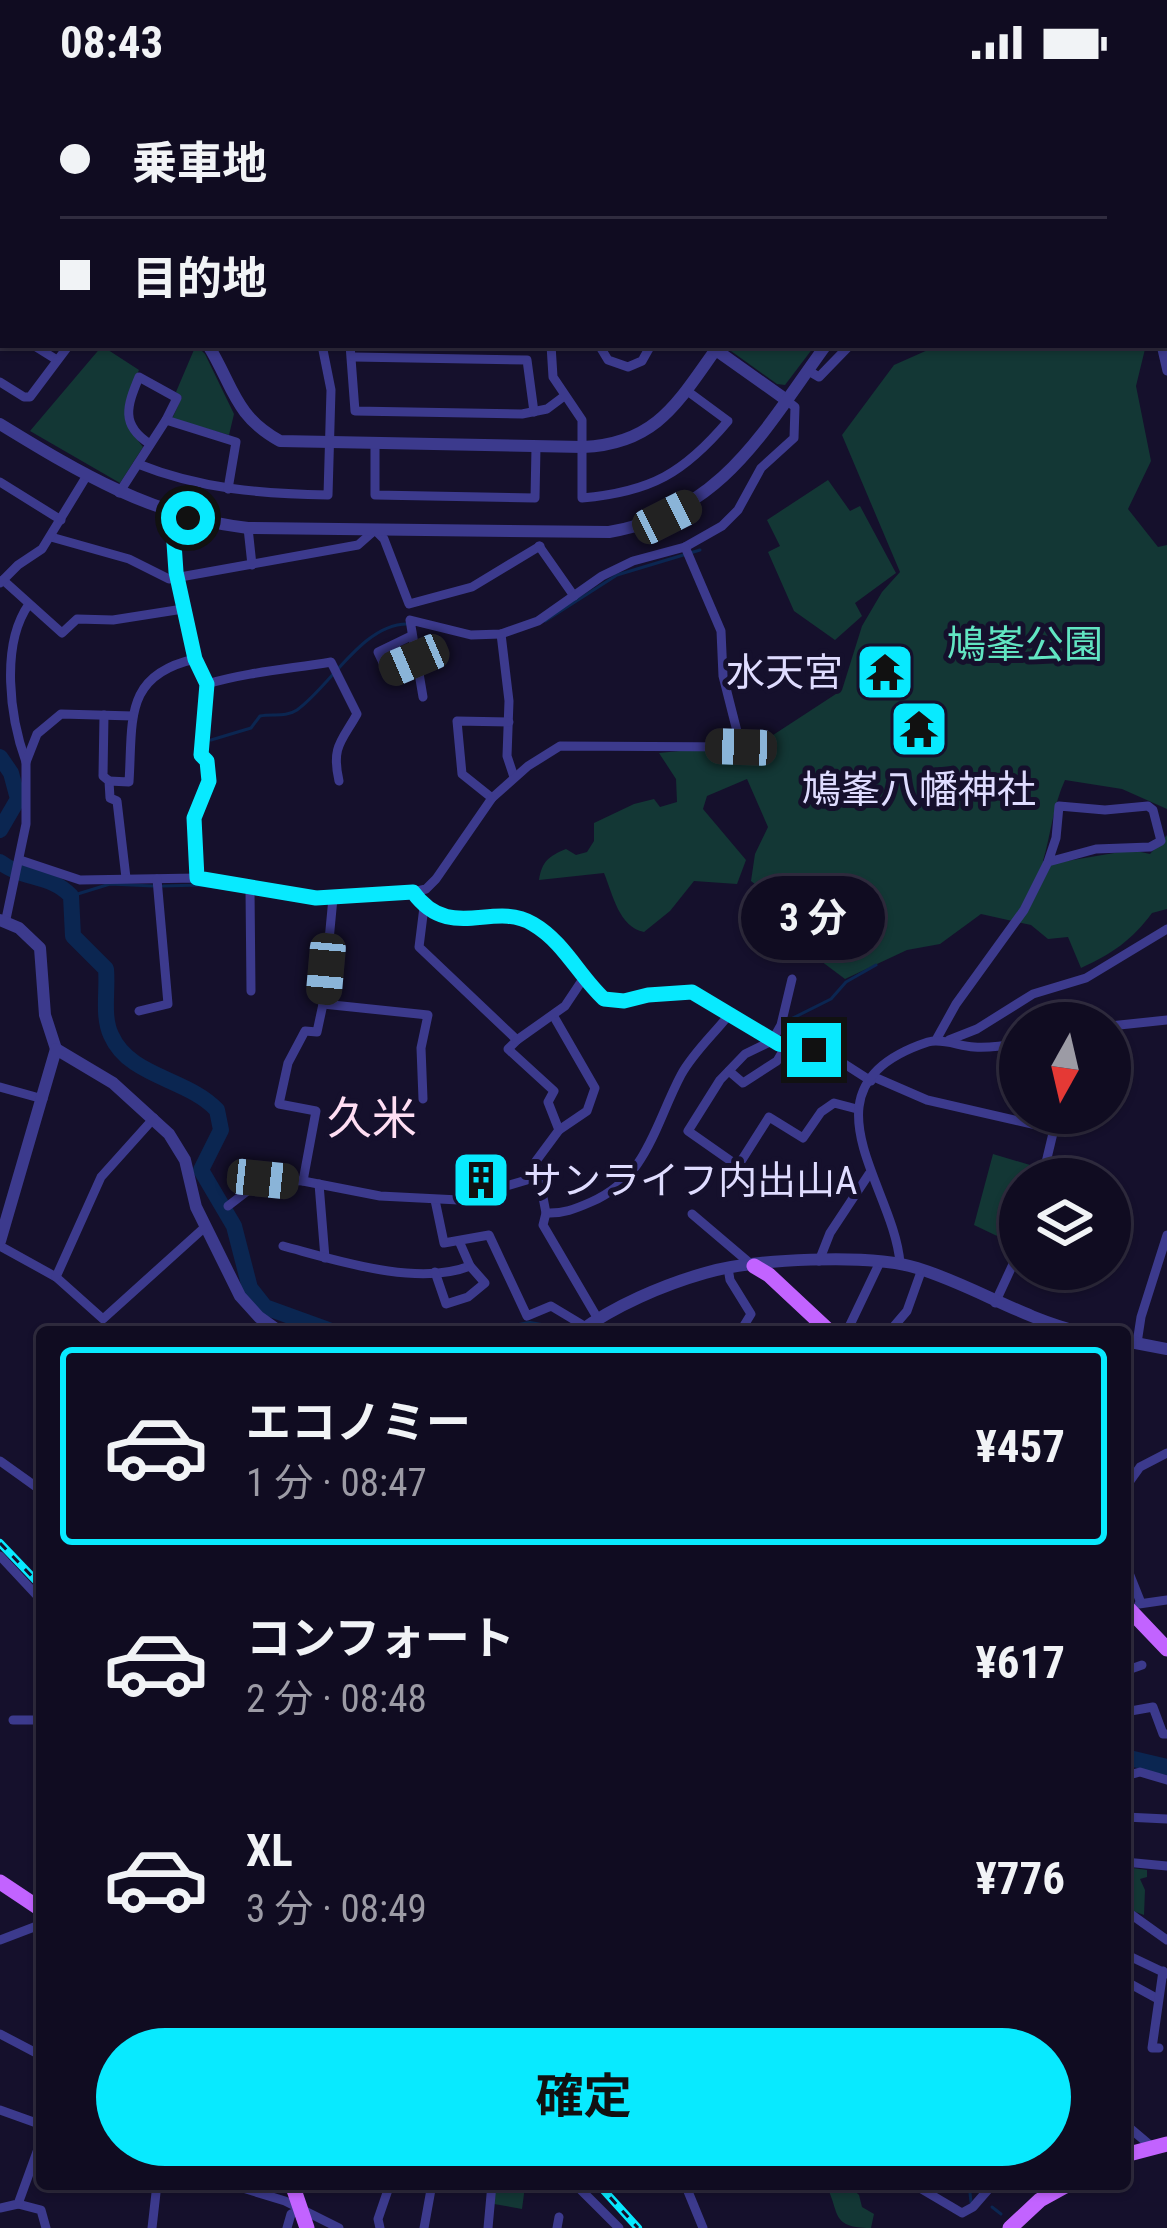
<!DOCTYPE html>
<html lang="ja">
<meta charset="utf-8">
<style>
body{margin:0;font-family:"Roboto Condensed","Noto Sans JP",sans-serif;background:#19152a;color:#f1f3f6;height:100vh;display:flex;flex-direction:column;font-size:45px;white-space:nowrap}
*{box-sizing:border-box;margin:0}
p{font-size:39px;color:#9c9ba5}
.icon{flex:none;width:66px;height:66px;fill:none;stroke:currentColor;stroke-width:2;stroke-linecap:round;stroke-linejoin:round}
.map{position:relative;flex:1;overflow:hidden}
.sheet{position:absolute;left:36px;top:1242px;width:1095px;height:864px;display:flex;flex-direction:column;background:#100c21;border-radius:12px;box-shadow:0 3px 9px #0004,0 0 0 3px #302c3f}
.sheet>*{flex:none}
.banner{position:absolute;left:0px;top:0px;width:1167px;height:264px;box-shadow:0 3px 9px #0004,0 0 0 3px #302c3f;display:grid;align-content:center;height:264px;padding:0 60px;background:#100c21}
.needle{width:78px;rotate:188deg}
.fabs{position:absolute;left:999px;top:918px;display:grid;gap:24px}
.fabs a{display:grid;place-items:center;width:132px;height:132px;border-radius:50%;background:#100c21;box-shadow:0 3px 9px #0004,0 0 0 3px #302c3f;font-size:60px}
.end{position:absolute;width:54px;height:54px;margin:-27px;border:15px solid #08eaff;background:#111;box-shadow:0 0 0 6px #111}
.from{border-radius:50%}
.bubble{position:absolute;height:84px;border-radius:42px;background:#100c21;box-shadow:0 3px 9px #0004,0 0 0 3px #302c3f;font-size:39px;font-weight:700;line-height:84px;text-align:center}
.car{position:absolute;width:36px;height:72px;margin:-36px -18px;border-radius:15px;box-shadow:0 0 9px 3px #0007;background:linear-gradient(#222 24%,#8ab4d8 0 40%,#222 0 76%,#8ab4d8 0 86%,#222 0)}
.banner b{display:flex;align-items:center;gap:42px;height:114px;font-size:45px}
.banner b+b{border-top:3px solid #302c3f}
.banner i{width:30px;height:30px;background:#f1f3f6}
ul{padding:21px 0 0;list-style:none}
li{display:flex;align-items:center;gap:36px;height:198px;margin:0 24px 18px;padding:0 36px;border:6px solid transparent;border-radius:12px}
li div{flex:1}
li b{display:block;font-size:45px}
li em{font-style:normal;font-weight:700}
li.active{border-color:#08eaff}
li>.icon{width:108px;height:108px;stroke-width:1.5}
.action{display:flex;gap:24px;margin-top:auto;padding:24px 60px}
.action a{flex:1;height:138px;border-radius:72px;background:#08eaff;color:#111;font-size:48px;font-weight:700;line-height:138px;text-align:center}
.status{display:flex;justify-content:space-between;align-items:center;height:84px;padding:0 60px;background:#100c21;direction:ltr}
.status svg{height:33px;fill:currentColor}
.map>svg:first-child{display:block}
</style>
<div class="status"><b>08:43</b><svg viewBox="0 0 49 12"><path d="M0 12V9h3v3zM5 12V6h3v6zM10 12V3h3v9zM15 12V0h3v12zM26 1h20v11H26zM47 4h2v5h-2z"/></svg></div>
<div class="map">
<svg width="1167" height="2144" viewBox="0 0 1167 2144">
<rect width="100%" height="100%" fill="#15102c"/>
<g fill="#133735">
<path d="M0,0H986L3,3V141Z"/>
<path d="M196,261L205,270L234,330L229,351L172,335L182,313L176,308Z"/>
<path d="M729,261H808L813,264L785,301L777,300L731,267Z"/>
<path d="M939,261H1146L1136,302L1151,377L1128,425L1158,463L1167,461V725L1122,705L1065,696C1053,722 1051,750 1043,777L1049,780L1132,766L1150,770L1167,751V825L1152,829C1132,856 1112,870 1081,884L1068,853L1048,855L1031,841L981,830L940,860L907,866L845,895L813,871L792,843L788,827L751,797L755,770L768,743L747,695L707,712L703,725L746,776L737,800L694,797L670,827L644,848C619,843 613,811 604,789L539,796C542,777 549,772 566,765L576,771L587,768L594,757V739L634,720L654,715L660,723L677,718L676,695L659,669L761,659L842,606L862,542L882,508L900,488L842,351L894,281Z"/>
<path d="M102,262L139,286C123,324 117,329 143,363L120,399L30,347Z"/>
<path d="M828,396L850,427L860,422L896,489L855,519L862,532L835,556L794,527L768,468L780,462L767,436Z"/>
<path d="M993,1070L1040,1084L1037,1095H1020V1153L1016,1161L974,1141Z"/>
<path d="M1125,1783L1147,1786V1793L1140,1795L1145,1806L1144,1831L1125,1824Z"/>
<path d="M496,2100L525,2102L522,2125L494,2120Z"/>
<path d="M825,2100H847L859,2111L862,2123L874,2130L871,2144C828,2144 841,2126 825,2100Z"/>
</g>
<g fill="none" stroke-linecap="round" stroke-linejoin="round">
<g stroke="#0b2651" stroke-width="3">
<path d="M545,537L617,491L700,466"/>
<path d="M211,656L251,644L260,632C272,629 285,634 297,626C330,603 363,539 408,540"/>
<path d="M202,789L200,735L208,711"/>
<path d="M163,802L200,801L290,814"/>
<path d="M71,812L110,800L153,802"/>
<path d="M787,937L831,915L846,898L876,881"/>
<path d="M969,2100L971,2118"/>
<path d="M992,2123L1001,2130"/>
</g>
<g stroke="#0b2651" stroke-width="16">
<path d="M0,673L11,689L18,715L0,746"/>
<path d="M0,778C23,796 51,790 71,812L73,852L106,885C108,906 102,932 111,951C129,993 187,994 217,1026L221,1046L201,1086L234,1142L250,1204L265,1223L334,1248"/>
<path d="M514,1248L529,1245L546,1248"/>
<path d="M1125,1673L1167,1683"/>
</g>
<g stroke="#3c3a8d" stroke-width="9">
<path d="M1164,95L1167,91"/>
<path d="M0,240L3,242"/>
<path d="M33,261L57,276"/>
<path d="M350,261L355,327L522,330L547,325L563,313"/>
<path d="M551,261L553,293L582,336V414C651,408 684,389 728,337L686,306"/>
<path d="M599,261L608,276L628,283L642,277L651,261"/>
<path d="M1161,261L1167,287"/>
<path d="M354,273L527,276L534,328"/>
<path d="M807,286L819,293L850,261"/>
<path d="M0,298L24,313H30L69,261"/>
<path d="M150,360C120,341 127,322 139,293L177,314L166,336"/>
<path d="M375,361V411L535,414L536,363"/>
<path d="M138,380C200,405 263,410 328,411L331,306L322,261"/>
<path d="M0,398L61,436"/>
<path d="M119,409L166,336L236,358L228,405"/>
<path d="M171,430L176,489L195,575L207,600L201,671L207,677L209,697L194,734L197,794"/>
<path d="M248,444L252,481"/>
<path d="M51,453L129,475L169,495L358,461L375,446L384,455L409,520L472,503L540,462"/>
<path d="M539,462L574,512"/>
<path d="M3,496L62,549L77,535L113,536L183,525"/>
<path d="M0,499L18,481L42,465L86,393"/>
<path d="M501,550L509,617L507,672L514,693"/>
<path d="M411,552L378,568L387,587L414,576"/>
<path d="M207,600C248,588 289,585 331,578L357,630C342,657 331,662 339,697"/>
<path d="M423,613L410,536L471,551L501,550L538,537L602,492L633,477L685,463L722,442L738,426L761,384L794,354L795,323L785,315"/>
<path d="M104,631L103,692L109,697L110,714L117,717L126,794"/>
<path d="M26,678C10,634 0,561 29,520"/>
<path d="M109,697L129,698C133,637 123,591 195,575"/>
<path d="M492,714L462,690L457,637L509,638"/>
<path d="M20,776L80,796L197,794L316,814L413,808L426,805L436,795L492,714L528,682L560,662L741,663L723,592L721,547L685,463"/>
<path d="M250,805L251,907"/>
<path d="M413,808C448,856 483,821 525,836C561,848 577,892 604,915L624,917L692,908L772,957L829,970L871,997"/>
<path d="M333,814L323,920L428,931L421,964L423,1015"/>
<path d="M424,823L419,863L517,956L508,965L554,1007L548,1018L559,1046L536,1077L546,1129L543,1141L598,1235"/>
<path d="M6,835L26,740V678L37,650L61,630L133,632"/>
<path d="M792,895L781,941L772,957L745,970L720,996L688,1047L738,1082L769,1033L803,1054L821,1028L834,1019L857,1025"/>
<path d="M139,927L168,920L157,795"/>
<path d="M553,931L595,1004L587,1027L559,1046"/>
<path d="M1110,942L1167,936"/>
<path d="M517,956L565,922L585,892"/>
<path d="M936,956L956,920L1024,826L1048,778L1096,765L1150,763L1161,757L1153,726L1148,722L1105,726L1059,722L1056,754L1048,778"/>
<path d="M949,956L977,945L1033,910L1086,894L1167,845"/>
<path d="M729,987L743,999L777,977L786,962"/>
<path d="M874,993L927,1016L1054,1045L1042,1095"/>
<path d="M0,1003L43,1015"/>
<path d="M303,1097L316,1027L279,1020L288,979L305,947L317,948L323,920"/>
<path d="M319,1100L325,1174"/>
<path d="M435,1116L444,1159L489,1151L527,1232L551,1222L586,1243"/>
<path d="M228,1122L263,1095L303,1097L380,1112L459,1116L537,1093"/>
<path d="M546,1129C563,1130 575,1125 591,1118C647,1094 655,1040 681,991C693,969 713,951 728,932"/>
<path d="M692,1130L752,1181"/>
<path d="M0,1162L56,1193L103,1235L205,1143"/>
<path d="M283,1162C336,1176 417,1203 470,1182"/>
<path d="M819,1177L830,1149L869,1090"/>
<path d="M900,1179C894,1101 794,1002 928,958C942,954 959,962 974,963C989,964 1004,962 1020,959"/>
<path d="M728,1184L730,1196L751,1230L740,1248"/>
<path d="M435,1188L446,1220L468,1213L485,1199L470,1182L459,1157"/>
<path d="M56,1193L101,1093L154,1034"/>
<path d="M995,1219L1020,1165"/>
<path d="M848,1245L880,1178"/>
<path d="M889,1248L907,1227L922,1185"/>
<path d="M1137,1259L1141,1233L1167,1151"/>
<path d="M0,1377L42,1407"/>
<path d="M1125,1404L1140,1383L1167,1369"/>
<path d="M0,1472L42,1517"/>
<path d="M1125,1479L1141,1519"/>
<path d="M1139,1520L1167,1516"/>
<path d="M1125,1587L1142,1581"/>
<path d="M1125,1628L1153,1623L1163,1650H1167"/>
<path d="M13,1636H42"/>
<path d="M1125,1692L1140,1688L1167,1696"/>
<path d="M1125,1733L1167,1735"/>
<path d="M1125,1778L1167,1782"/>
<path d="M1125,1826L1167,1856"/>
<path d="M0,1856L42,1840"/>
<path d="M1125,1870L1167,1890"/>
<path d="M1125,1897L1158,1915"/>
<path d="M0,1950L42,1972"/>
<path d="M1159,1964H1152L1163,1887"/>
<path d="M0,2026L42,2041"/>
<path d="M1125,2040L1151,2062"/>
<path d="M230,2100L285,2117L339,2144"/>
<path d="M575,2100L619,2144"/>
<path d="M685,2100L703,2144"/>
<path d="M913,2100L962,2129L973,2123L993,2100"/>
<path d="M18,2120L41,2126L46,2144"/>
<path d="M0,2124L18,2120L42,2054"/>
<path d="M152,2144L157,2100"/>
<path d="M287,2144L291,2130L302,2126"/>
<path d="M380,2144L378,2135L390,2100"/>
<path d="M424,2144L432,2100"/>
<path d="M488,2144L492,2100"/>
<path d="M557,2144L559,2133"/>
</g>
<g stroke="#3c3a8d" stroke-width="12">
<path d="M1104,0L1108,3"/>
<path d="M995,3L997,0"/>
<path d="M1164,16L1167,13"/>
<path d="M1164,175L1167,174"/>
<path d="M0,179L3,181"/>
<path d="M208,261C233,301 234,332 280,357L583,363C658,360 679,316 719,261"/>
<path d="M716,266L785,315"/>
<path d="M0,340C80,389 153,433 248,444L609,448C722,429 764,346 826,261"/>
<path d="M0,836L19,844L40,864L45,931L56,965"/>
<path d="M0,1157L56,965L113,999L169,1050L185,1076L196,1123L240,1212L259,1233L280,1248"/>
<path d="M579,1248C614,1222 663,1201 705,1189C753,1175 869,1169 917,1184C973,1201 1019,1233 1080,1248"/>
<path d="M1125,1257L1167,1265"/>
</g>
<g stroke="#c263ff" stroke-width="15">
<path d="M754,1182L769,1191L830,1248"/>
<path d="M1125,1521L1167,1565"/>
<path d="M0,1798L42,1826"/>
<path d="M1125,2071L1167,2060"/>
<path d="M292,2100L307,2144"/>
<path d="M1010,2144L1040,2116L1069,2100"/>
</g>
<g stroke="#08eaff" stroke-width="8">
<g id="rail">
<path d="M0,1459L42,1503"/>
<path d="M598,2100L638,2144"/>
</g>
</g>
<use href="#rail" stroke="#15102c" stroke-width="3" stroke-dasharray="9" stroke-linecap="butt"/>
</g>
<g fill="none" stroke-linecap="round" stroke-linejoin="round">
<path stroke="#08eaff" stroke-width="15" d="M188,434L172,430L176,488L195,575L207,600L201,671L207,677L209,697L194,734L197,794L316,814L413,808C450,859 493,816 533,840C564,858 579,892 604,915L624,917L648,911L692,908L779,960L814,966"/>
</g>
<defs>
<g id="temple-square" transform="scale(3)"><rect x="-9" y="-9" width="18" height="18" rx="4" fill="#08eaff" stroke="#15102c"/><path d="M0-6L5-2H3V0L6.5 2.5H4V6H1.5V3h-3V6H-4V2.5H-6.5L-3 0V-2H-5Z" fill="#111"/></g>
<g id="building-square" transform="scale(3)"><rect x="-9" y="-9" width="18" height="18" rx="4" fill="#08eaff" stroke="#15102c"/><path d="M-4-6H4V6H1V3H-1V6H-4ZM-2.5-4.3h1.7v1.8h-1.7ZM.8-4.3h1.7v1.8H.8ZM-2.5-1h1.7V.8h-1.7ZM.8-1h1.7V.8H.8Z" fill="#111"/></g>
</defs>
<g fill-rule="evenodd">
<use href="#temple-square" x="885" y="588"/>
<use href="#temple-square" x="919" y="645"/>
<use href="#building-square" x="481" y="1096"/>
</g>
<g text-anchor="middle" stroke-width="10" stroke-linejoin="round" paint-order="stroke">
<g font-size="39" fill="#61e5c2" stroke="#15102c">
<text x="1025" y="574">鳩峯公園</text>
</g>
<g font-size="39" fill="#dfdcff" stroke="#15102c" text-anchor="end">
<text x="843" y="602">水天宮</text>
<text x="919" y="719" text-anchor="middle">鳩峯八幡神社</text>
<text x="523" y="1110" text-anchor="start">サンライフ内出山A</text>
</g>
<g font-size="45" fill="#ffdef3" stroke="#15102c">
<text x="372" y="1050">久米</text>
</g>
</g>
</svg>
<div class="fabs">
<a><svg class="needle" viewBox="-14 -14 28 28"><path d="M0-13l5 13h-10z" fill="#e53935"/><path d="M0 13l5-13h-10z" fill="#9c9ba5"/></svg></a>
<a><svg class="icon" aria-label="layers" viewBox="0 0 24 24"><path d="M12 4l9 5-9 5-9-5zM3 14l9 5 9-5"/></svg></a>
</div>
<i class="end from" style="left:188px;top:434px"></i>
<i class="end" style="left:814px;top:966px"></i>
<div class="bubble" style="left:741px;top:792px;width:144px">3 分</div>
<i class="car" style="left:667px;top:433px;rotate:63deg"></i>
<i class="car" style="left:414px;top:576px;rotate:247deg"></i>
<i class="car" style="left:741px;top:663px;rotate:272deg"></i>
<i class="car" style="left:326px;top:885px;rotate:185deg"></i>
<i class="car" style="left:263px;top:1095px;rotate:96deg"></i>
<div class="banner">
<b><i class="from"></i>乗車地</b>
<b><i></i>目的地</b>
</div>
<section class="sheet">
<ul>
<li class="active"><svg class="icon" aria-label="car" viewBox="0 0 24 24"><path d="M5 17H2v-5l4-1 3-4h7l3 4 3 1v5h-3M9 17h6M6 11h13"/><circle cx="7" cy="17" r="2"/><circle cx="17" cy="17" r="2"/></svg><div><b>エコノミー</b><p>1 分 · 08:47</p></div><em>¥457</em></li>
<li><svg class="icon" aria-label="car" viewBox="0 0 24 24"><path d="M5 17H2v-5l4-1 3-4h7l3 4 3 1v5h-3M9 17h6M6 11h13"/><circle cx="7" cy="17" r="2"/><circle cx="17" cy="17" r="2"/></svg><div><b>コンフォート</b><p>2 分 · 08:48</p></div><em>¥617</em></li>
<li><svg class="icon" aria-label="car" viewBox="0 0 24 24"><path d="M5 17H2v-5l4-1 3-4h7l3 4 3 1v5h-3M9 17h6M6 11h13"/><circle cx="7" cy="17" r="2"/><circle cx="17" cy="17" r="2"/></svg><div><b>XL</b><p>3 分 · 08:49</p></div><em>¥776</em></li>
</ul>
<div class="action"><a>確定</a></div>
</section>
</div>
